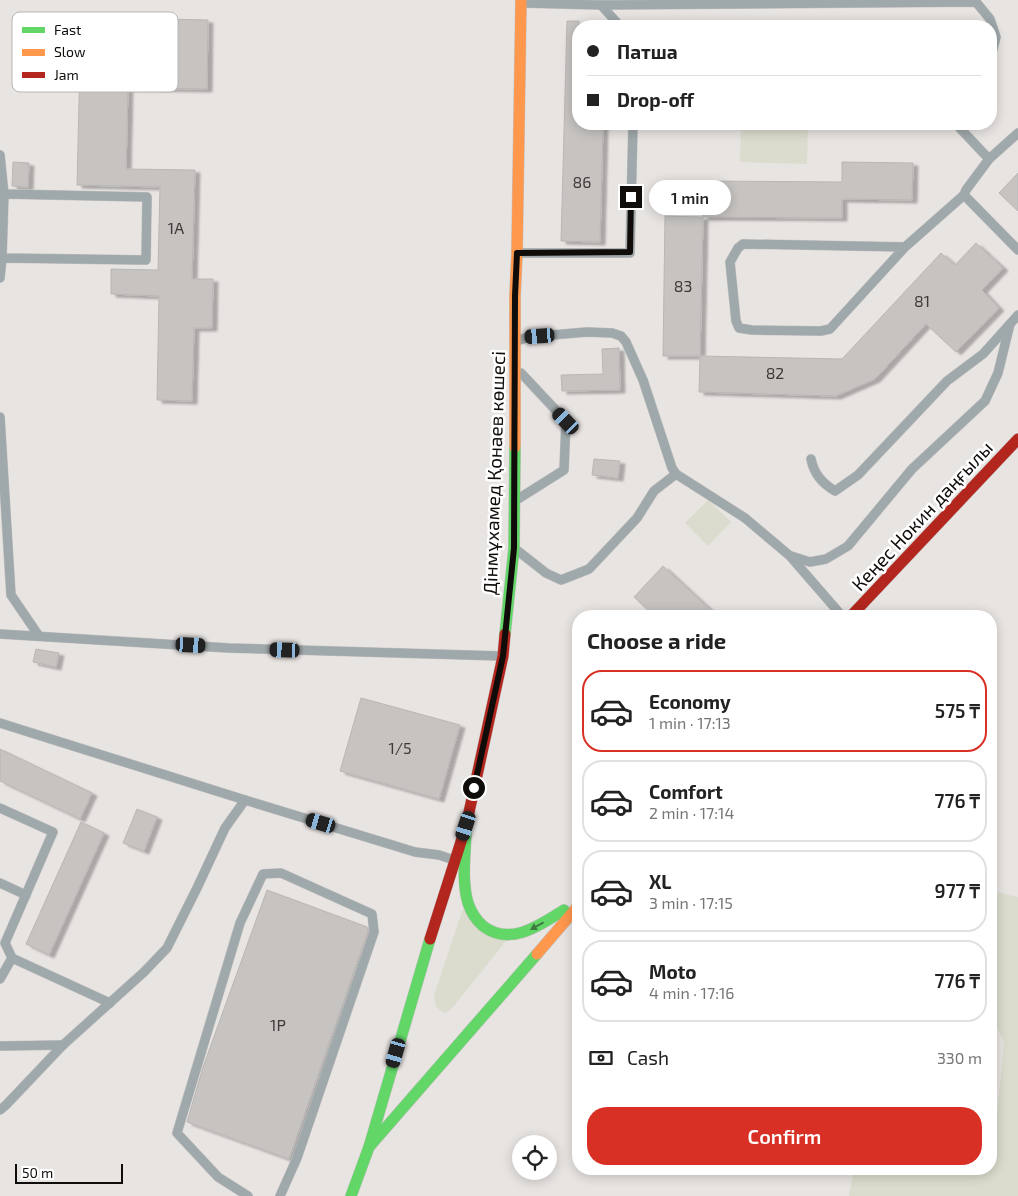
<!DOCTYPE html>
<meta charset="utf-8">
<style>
body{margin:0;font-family:"Exo 2",sans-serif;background:#f2f2f2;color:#222;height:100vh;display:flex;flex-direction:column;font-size:19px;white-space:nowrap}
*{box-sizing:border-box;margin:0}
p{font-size:16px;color:#767676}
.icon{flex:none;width:28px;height:28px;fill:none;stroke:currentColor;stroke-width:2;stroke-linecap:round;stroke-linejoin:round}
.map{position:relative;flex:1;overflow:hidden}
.drawer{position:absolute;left:572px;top:610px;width:425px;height:565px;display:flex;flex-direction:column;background:#fff;border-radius:20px;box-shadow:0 2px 12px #0003}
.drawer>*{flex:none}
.top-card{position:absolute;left:572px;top:20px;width:425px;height:110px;border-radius:20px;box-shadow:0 2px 12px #0003;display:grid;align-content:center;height:110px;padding:0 15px;background:#fff}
.fabs{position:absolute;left:512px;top:1135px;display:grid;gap:10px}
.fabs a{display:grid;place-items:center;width:45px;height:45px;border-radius:50%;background:#fff;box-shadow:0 2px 12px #0003;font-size:25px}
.scale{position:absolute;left:15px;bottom:12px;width:108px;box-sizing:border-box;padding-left:5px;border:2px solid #0f0c0a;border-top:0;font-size:14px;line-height:18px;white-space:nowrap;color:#0f0c0a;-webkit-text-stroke:4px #fff;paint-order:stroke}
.end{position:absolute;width:22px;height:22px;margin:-11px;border:6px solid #0f0c0a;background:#fff;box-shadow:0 0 0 2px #fff}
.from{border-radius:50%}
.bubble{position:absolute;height:35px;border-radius:18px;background:#fff;box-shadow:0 2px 12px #0003;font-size:16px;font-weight:600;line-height:35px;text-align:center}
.car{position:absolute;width:15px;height:30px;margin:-15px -8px;border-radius:6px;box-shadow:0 0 4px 1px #0007;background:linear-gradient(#222 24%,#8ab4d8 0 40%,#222 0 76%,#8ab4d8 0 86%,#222 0)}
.top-card b{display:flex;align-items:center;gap:18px;height:48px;font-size:19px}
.top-card b+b{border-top:1px solid #e0e0e0}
.top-card i{width:12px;height:12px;background:#222}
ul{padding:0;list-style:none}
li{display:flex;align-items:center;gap:15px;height:82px;margin:0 10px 8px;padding:0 5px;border:2px solid #e0e0e0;border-radius:20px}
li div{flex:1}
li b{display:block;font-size:19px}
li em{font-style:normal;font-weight:600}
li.active{border-color:#d93025}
li>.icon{width:45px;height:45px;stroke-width:1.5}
h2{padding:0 15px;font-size:22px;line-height:60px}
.pay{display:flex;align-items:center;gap:12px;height:55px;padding:0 15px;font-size:19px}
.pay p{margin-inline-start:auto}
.action{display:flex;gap:10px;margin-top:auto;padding:10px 15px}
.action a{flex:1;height:58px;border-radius:20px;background:#d93025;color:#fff;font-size:20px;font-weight:600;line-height:58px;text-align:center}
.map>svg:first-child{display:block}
</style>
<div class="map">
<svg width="1018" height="1196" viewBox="0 0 1018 1196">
<defs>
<filter id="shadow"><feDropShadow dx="5" dy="3" stdDeviation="1" flood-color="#0004"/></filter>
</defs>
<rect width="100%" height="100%" fill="#e8e4e2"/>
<g fill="#dbdccd">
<path d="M741,125L808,127L807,164L740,162Z"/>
<path d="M708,500L731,522L708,546L685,523Z"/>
<path d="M993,891L1018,897V1196H849L854,1169H991V1127L996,1125L1004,1042L991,1016V899Z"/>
<path d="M463,909L506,941L453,1007L446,1013C436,1009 435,1006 434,995Z"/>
</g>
<g fill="#c6c3c1" stroke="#b9b6b4" filter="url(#shadow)">
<path d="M81,17L208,20L207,89L128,88L126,169L195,170L192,279H213L212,328H194L192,401L157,400L159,296L111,294V269L158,270L160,187L77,185Z"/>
<path d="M567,21H579V124H603L600,242L561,241Z"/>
<path d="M13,162L29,163L28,187L12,186Z"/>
<path d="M842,162L913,163L912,200L842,199V218L703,217V181L842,182Z"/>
<path d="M1018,173V211L999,193Z"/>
<path d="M665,216L703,217L700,356H663Z"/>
<path d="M976,243L1003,268L982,290L999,308L956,352L926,324L875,379L836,396L699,392L700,356L842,359L941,253L955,265Z"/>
<path d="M619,348L620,390L562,391L561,375L603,374L602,349Z"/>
<path d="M594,459L620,461L618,478L592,475Z"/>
<path d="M663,566L717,616H654L634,597Z"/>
<path d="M36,649L59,653L56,667L33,662Z"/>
<path d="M361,698L460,725L439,799L340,771Z"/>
<path d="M0,749L92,793L80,819L0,781Z"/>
<path d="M137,809L157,817L144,851L123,843Z"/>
<path d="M81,822L104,833L49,955L26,944Z"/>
<path d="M267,890L367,927L368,931L289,1159L187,1122L203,1067Z"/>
</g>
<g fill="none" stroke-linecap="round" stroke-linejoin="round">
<g stroke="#c4c1c0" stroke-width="10">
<g id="lane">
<path d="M524,3L601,5L976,2L990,19L996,37L991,56"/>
<path d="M601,5L620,26"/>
<path d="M956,124L989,159L966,190L964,195L1018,250"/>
<path d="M0,155L4,194"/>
<path d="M989,159L1018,133"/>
<path d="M905,247L743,244L738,248L730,262L736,321L739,328L752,330L821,331L830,329L905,247L964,195"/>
<path d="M519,253H630L633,124"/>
<path d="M0,278L2,258L4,194L147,197L146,260L2,258"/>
<path d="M517,341L528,337L587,332L612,333L621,336L626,342L643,380L672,468L676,474L745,518L790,556L842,616"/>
<path d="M0,417L11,595L39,636"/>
<path d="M811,459C814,474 822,483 835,491L858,475L947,381L983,354L1018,315"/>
<path d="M518,499L564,470L566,421L521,373"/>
<path d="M518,551L546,573L561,580L589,569L637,518L654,491L676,474"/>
<path d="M791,556L810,562L826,559L848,546L912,469L985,401L998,373L1010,324"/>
<path d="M0,634L229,648L501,656"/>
<path d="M0,723L245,800L415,852L439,855L454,860"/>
<path d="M0,808L53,832L5,943L12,958L110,1003"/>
<path d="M0,883L26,895"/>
<path d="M0,979L12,958"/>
<path d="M0,1046L63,1045"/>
<path d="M0,1110L6,1105L63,1045L144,972L167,948L197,888L225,828L245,800"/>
<path d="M248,1196L218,1177L177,1133L240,923L263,874L281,873L372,914L374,932L297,1158L280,1196"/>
</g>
</g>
<g stroke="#c4c1c0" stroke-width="12">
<g id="fast">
<path d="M505,634L514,548L515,447"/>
<path d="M466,826C466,851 461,879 468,903C471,912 476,920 483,926C510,947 540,925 564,910"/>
<path d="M369,1147L430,939"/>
<path d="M351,1196L369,1147L537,954"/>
</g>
</g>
<g stroke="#c4c1c0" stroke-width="12">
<g id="slow">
<path d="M515,447V296L517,253L521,0"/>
<path d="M537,954L579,905"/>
</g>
</g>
<g stroke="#c4c1c0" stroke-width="12">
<g id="jam">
<path d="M851,616L1018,439"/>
<path d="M430,939L466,826L503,656L505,634"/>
</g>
</g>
<use href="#lane" stroke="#9fa8aa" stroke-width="9"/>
<use href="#fast" stroke="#63d668" stroke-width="11"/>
<use href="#slow" stroke="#ff974d" stroke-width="11"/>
<use href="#jam" stroke="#b3261e" stroke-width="11"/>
</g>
<defs><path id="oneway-solid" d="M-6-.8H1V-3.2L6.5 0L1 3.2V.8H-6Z" transform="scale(1.25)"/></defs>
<use fill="#3d7b3e" href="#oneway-solid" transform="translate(537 926) rotate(151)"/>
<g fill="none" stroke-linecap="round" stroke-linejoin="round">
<path stroke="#0f0c0a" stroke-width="6" d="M474,788L503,656L514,548L515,296L517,253L630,252L631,197"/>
</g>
<g text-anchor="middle" stroke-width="5" stroke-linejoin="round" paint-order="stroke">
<g font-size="16" fill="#3d3a38">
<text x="582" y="188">86</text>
<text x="176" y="234">1А</text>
<text x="683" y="292">83</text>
<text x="922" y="307">81</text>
<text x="775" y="379">82</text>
<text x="400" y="754">1/5</text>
<text x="278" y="1031">1Р</text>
</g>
<g font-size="19" fill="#0f0c0a" stroke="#fff">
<text transform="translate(494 473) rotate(-88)" y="7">Дінмұхамед Қонаев көшесі</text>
<text transform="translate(922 516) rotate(-47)" y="7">Кеңес Нокин даңғылы</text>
</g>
</g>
<rect x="12" y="12" width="166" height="80" rx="8" fill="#fff" stroke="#b7b6b6" stroke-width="1"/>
<rect x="22" y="27" width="23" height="6" fill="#63d668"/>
<rect x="22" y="49" width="23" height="7" fill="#ff974d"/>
<rect x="22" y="72" width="23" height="6" fill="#b3261e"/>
<g font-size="14" fill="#0f0c0a">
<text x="54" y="35">Fast</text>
<text x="54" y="57">Slow</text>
<text x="54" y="80">Jam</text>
</g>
</svg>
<div class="fabs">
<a><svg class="icon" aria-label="locate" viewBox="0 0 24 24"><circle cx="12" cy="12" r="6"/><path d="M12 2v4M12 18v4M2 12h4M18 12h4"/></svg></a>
</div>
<div class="scale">50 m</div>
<i class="end from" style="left:474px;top:788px"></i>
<i class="end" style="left:631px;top:197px"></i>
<div class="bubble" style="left:649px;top:180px;width:82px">1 min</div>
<i class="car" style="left:540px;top:336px;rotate:266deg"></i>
<i class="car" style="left:566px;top:421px;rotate:316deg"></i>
<i class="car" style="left:191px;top:645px;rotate:93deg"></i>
<i class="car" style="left:285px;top:650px;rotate:272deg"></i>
<i class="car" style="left:321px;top:823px;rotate:287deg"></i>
<i class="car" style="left:466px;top:826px;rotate:198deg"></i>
<i class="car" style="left:396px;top:1053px;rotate:196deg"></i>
<div class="top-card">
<b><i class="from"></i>Патша</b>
<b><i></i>Drop-off</b>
</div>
<section class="drawer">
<h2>Choose a ride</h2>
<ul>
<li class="active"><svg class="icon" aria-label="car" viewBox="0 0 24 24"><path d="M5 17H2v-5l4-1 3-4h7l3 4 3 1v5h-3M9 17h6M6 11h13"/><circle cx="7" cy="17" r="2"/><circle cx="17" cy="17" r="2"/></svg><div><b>Economy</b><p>1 min · 17:13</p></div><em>575 ₸</em></li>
<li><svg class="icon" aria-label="car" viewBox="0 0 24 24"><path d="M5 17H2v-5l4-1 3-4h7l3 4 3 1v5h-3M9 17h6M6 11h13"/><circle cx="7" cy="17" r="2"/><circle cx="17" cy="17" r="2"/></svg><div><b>Comfort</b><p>2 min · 17:14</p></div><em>776 ₸</em></li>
<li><svg class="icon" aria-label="car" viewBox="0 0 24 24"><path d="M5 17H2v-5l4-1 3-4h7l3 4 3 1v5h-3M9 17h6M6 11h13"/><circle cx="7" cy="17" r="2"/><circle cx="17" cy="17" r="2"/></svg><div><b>XL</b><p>3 min · 17:15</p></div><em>977 ₸</em></li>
<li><svg class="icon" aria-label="car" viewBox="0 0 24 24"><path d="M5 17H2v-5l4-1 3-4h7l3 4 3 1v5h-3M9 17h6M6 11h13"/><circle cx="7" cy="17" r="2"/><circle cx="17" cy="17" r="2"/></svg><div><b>Moto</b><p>4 min · 17:16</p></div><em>776 ₸</em></li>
</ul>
<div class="pay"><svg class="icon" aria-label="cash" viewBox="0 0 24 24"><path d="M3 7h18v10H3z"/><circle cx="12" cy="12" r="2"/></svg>Cash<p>330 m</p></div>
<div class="action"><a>Confirm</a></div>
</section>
</div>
